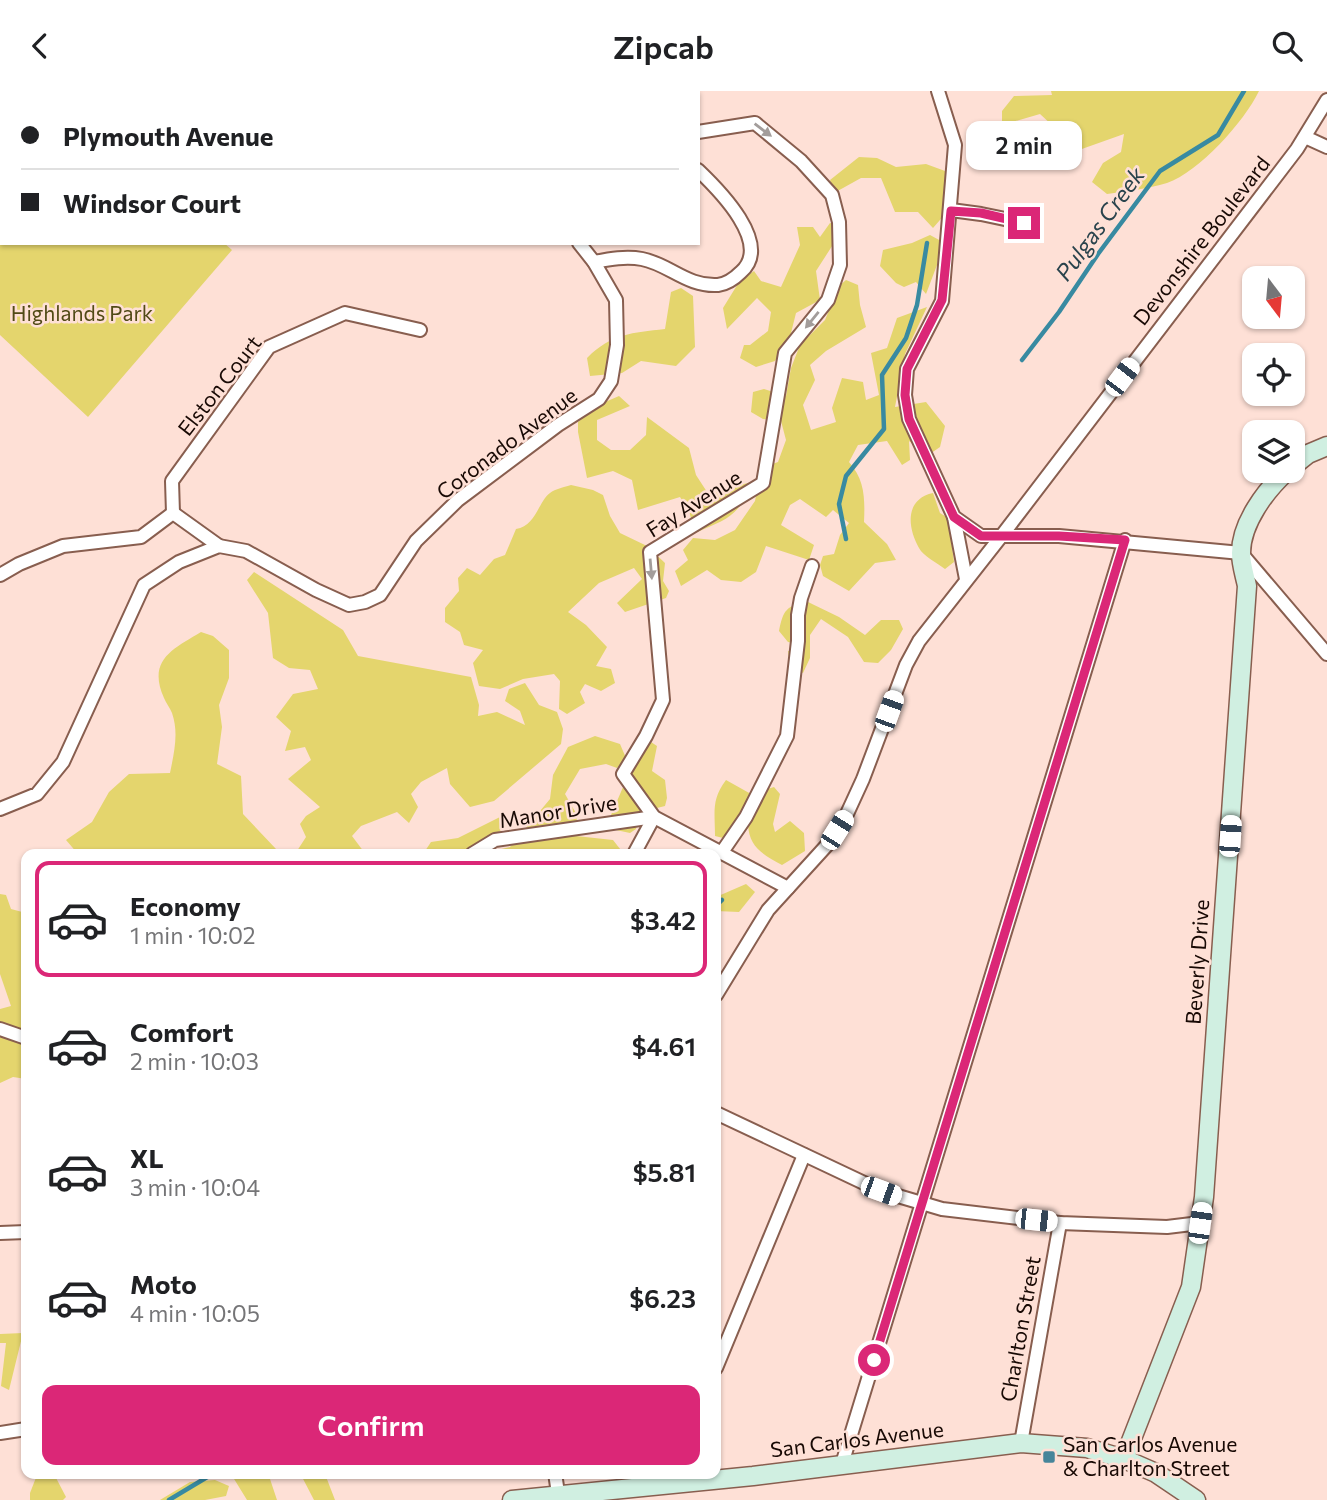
<!DOCTYPE html>
<meta charset="utf-8">
<style>
body{margin:0;font-family:Commissioner,sans-serif;background:#f6f6f6;color:#202124;height:100vh;display:flex;flex-direction:column;font-size:26px;white-space:nowrap}
*{box-sizing:border-box;margin:0}
p{font-size:23px;color:#757577}
.icon{flex:none;width:38px;height:38px;fill:none;stroke:currentColor;stroke-width:2;stroke-linecap:round;stroke-linejoin:round}
.map{position:relative;flex:1;overflow:hidden}
.details{position:absolute;left:21px;top:758px;width:700px;height:630px;display:flex;flex-direction:column;background:#fff;border-radius:14px;box-shadow:0 2px 5px #0004}
.details>*{flex:none}
.guide{position:absolute;left:0px;top:0px;width:700px;height:154px;box-shadow:0 2px 5px #0004;display:grid;align-content:center;height:154px;padding:0 21px;background:#fff}
.needle{width:46px;rotate:164deg}
.controls{position:absolute;left:1242px;top:175px;display:grid;gap:14px}
.controls a{display:grid;place-items:center;width:63px;height:63px;border-radius:14px;background:#fff;box-shadow:0 2px 5px #0004;font-size:35px}
.end{position:absolute;width:32px;height:32px;margin:-16px;border:9px solid #db2777;background:#fff;box-shadow:0 0 0 4px #fff}
.from{border-radius:50%}
.bubble{position:absolute;height:49px;border-radius:14px;background:#fff;box-shadow:0 2px 5px #0004;font-size:23px;font-weight:600;line-height:49px;text-align:center}
.car{position:absolute;width:21px;height:42px;margin:-21px -10px;border-radius:9px;box-shadow:0 0 5px 2px #0007;background:linear-gradient(#fff 24%,#345 0 40%,#fff 0 76%,#345 0 86%,#fff 0)}
.guide b{display:flex;align-items:center;gap:24px;height:66px;font-size:26px}
.guide b+b{border-top:2px solid #e0e0e0}
.guide i{width:18px;height:18px;background:#202124}
ul{padding:12px 0 0;list-style:none}
li{display:flex;align-items:center;gap:21px;height:116px;margin:0 14px 10px;padding:0 7px;border:4px solid transparent;border-radius:14px}
li div{flex:1}
li b{display:block;font-size:26px}
li em{font-style:normal;font-weight:600}
li.active{border-color:#db2777}
li>.icon{width:63px;height:63px;stroke-width:1.5}
.cta{display:flex;gap:14px;margin-top:auto;padding:14px 21px}
.cta a{flex:1;height:80px;border-radius:14px;background:#db2777;color:#fff;font-size:28px;font-weight:600;line-height:80px;text-align:center}
header{display:flex;justify-content:space-between;align-items:center;height:91px;padding:0 21px;background:#fff;font-size:32px;font-weight:600}
.map>svg:first-child{display:block}
</style>
<header><svg class="icon" aria-label="back" viewBox="0 0 24 24"><path d="M15 5l-7 7 7 7"/></svg>Zipcab<svg class="icon" aria-label="search" viewBox="0 0 24 24"><circle cx="10" cy="10" r="6"/><path d="M15 15l6 6"/></svg></header>
<div class="map">
<svg width="1327" height="1409" viewBox="0 0 1327 1409">
<rect width="100%" height="100%" fill="#fee0d6"/>
<g fill="#e4d56d">
<path d="M0,0L54,2H2V152H224L232,159L88,326L0,244Z"/>
<path d="M1051,0H1259C1244,31 1199,81 1167,92C1148,98 1126,100 1107,103L1092,91L1103,72L1121,61L1124,43L1079,59L1040,23L1002,34V20L1014,5L1052,4Z"/>
<path d="M859,66L877,67L896,76L926,73L945,80L958,96L946,122L933,137L918,121H895L881,87H861L834,102L830,89Z"/>
<path d="M830,132L845,135L816,180L820,209L796,222L790,246L775,270L756,276L740,267L744,254H750L768,240L771,221L757,207L727,238L723,217L739,191L754,180L761,190L781,196L800,154L797,136H813L820,146Z"/>
<path d="M930,144L941,150L937,174L926,203L916,191L904,196L896,192L880,175L883,159L912,152Z"/>
<path d="M846,189L858,194L860,214L866,236L826,260L810,274L815,289L803,314L811,339L836,331L832,317L842,287L863,291L866,309L879,304L871,262L887,257L897,227L927,216L905,263L895,316L926,311L945,335L940,356L927,365L909,350L910,369L902,374L887,350L858,354L849,371C865,389 865,408 864,431L887,453L896,469L875,472L849,500L823,485L820,474L823,465L834,463L840,444L849,432L833,419L826,426L800,408L790,414L781,434L814,454L809,469L766,455L756,481L741,491L721,489L707,479L681,495L675,480L688,469L683,459L693,447L715,449L735,439L755,410L761,377L778,371L786,349L781,330L763,328L751,321L753,301L764,298L786,305L791,277L800,254L825,229L839,195Z"/>
<path d="M681,197L693,205L695,256L676,275L641,270L622,282L590,285L587,267C612,242 632,242 665,238L671,201Z"/>
<path d="M619,305L630,315L597,329V349L611,359H630L646,344L647,326L689,357L696,384L709,404L716,400L752,391C739,426 727,428 695,442L689,420L680,406L638,419L632,389L613,380L587,387L578,341V331L596,315Z"/>
<path d="M571,394L593,399L603,404L610,425L620,442L647,455L665,472L663,490L669,500L666,507L625,521L617,512L642,488L634,477L599,492L568,521L586,534L607,556L596,575L611,578L615,592L601,600L585,593L580,601L585,612L567,623L559,618L560,590L554,583L523,588L500,598L479,595L473,572L483,559L464,554L460,541L445,531V517L459,500L458,487L467,477L480,484L494,468L505,464L516,438C536,435 538,411 550,402C555,398 565,396 571,394Z"/>
<path d="M933,402L940,422L948,427L952,437L951,448L954,471L945,478C937,472 923,465 919,457C907,436 905,408 933,402Z"/>
<path d="M254,481L343,539L358,565L471,586L479,614L478,625L497,621L525,634L520,620L505,610L509,598L525,592L539,614L557,621L563,638L561,653L494,710L470,716L450,693L447,677L421,691L411,703L418,716L409,732L397,721L361,735L352,745L364,761L363,763H295L306,746L300,733L306,725L320,716L288,688L311,669L305,656L285,660L291,640L276,626L293,603L318,598L310,579L289,577L273,567L268,522L247,489Z"/>
<path d="M808,511L839,526L865,544L881,529H899L903,538L891,559L878,572L864,571L848,546L821,528L810,544V567L803,582L790,576L788,560L804,561L805,554L788,551L779,540C783,520 786,514 808,511Z"/>
<path d="M201,541L213,545L229,559V587L219,614L222,636L217,673L241,685L243,723L276,758V763H78L66,749L92,731L109,701L129,683L170,682C174,662 179,642 172,622C170,617 166,612 164,607C147,569 173,558 201,541Z"/>
<path d="M595,645L620,653L626,667L617,677L606,673L580,678L565,703L577,724L576,745L613,749L624,763H423L431,751L458,747L500,726L509,733L489,748L493,760L510,756L550,708L553,684L568,656Z"/>
<path d="M648,649L657,655L652,680L665,689L667,707L665,715L641,721L636,738L630,742L616,739L611,724L630,680Z"/>
<path d="M726,689L751,703L774,696L780,703L773,733L775,741L790,730L804,742L805,760L782,774C763,763 749,757 748,733L731,738L723,747L715,745C715,721 711,709 726,689Z"/>
<path d="M746,793L755,801L739,821L716,820V806Z"/>
<path d="M0,803L6,804L11,818L26,822V988L13,986L0,992V918L11,915L0,883Z"/>
<path d="M23,1242L9,1299L1,1295L6,1252H0V1243Z"/>
<path d="M43,1383H54L66,1406L63,1409H30V1402L37,1384Z"/>
<path d="M231,1383H325L335,1409H314L301,1384L270,1388L277,1409H247Z"/>
<path d="M215,1389L229,1395L226,1405L205,1409H160L190,1391Z"/>
</g>
<g fill="none" stroke-linecap="round" stroke-linejoin="round">
<g stroke="#388aa1" stroke-width="4.5">
<path d="M1022,269L1059,221L1098,163L1160,80L1218,44L1244,0"/>
<path d="M846,448L839,413L846,385L884,338L882,284L906,247L917,214L927,152"/>
<path d="M716,815L722,809"/>
<path d="M169,1409L214,1382"/>
</g>
<g stroke="#885e4f" stroke-width="16">
<g id="street">
<path d="M359,0L369,2"/>
<path d="M627,0L628,2"/>
<path d="M938,0L955,54L942,210L907,278L905,304L909,328L954,426L981,445H1059L1241,462L1327,563"/>
<path d="M698,41L755,32L801,70L832,104L839,131L840,174L828,209L785,262L763,392L650,461L663,609L646,645L623,683L654,726L788,797"/>
<path d="M1305,46L1327,56"/>
<path d="M951,119L981,123L1024,132"/>
<path d="M594,171C610,168 626,165 642,168C669,173 687,196 718,194C726,193 735,187 741,181C773,153 719,99 698,79"/>
<path d="M173,422L172,390L269,256L345,222L420,239"/>
<path d="M954,426L966,488"/>
<path d="M0,484L19,473L63,455L141,446L173,422L219,455"/>
<path d="M0,718L37,703L63,671L144,494L179,471L219,455L246,460L316,499L349,514L365,511L380,504L416,450L458,409L558,334L599,308L611,290L617,254L616,209L594,171L579,152"/>
<path d="M722,761L746,726L787,645L798,550V524L801,507L812,475"/>
<path d="M472,763L495,749L654,726"/>
<path d="M634,763L654,726"/>
<path d="M716,904L768,819L828,753L846,725L863,688L906,574L919,550L1003,443L1297,58L1327,9"/>
<path d="M0,938L26,947"/>
<path d="M716,1022L881,1100L942,1118L1060,1132L1167,1136L1200,1132"/>
<path d="M0,1142L26,1141"/>
<path d="M716,1277L804,1064"/>
<path d="M0,1342L26,1338"/>
<path d="M1021,1352L1060,1132"/>
<path d="M842,1373L1125,449"/>
<path d="M555,1382L559,1409"/>
</g>
</g>
<g stroke="#885e4f" stroke-width="21">
<g id="secondary">
<path d="M1293,375L1308,363L1327,355"/>
<path d="M1124,1368L1191,1196L1204,1106L1247,495C1245,485 1241,473 1241,462C1241,432 1266,399 1287,380"/>
<path d="M512,1409L753,1385L1021,1352L1087,1357L1124,1368L1156,1382L1196,1409"/>
</g>
</g>
<use href="#street" stroke="#fff" stroke-width="12"/>
<use href="#secondary" stroke="#d0efe1" stroke-width="18"/>
</g>
<defs><path id="oneway-solid" d="M-6-.8H1V-3.2L6.5 0L1 3.2V.8H-6Z" transform="scale(1.75)"/></defs>
<g fill="#a39d9b">
<use href="#oneway-solid" transform="translate(763 39) rotate(37)"/>
<use href="#oneway-solid" transform="translate(812 229) rotate(129)"/>
<use href="#oneway-solid" transform="translate(651 478) rotate(85)"/>
</g>
<g fill="none" stroke-linecap="round" stroke-linejoin="round">
<path stroke="#db2777" stroke-width="9" d="M874,1269L1125,449L1059,445H981L954,426L909,328L905,304L907,278L942,209L951,120L981,122L1024,132"/>
</g>
<rect fill="#46859a" stroke="#fee0d6" stroke-width="2.5" x="1042" y="1359" width="14" height="14" rx="3.5"/>
<g text-anchor="middle" stroke-width="5" stroke-linejoin="round" paint-order="stroke">
<g font-size="21" fill="#180904" stroke="#fee0d6">
<text transform="translate(1202 150) rotate(-52)" y="7">Devonshire Boulevard</text>
<text transform="translate(220 295) rotate(-52)" y="7">Elston Court</text>
<text transform="translate(507 353) rotate(-37)" y="7">Coronado Avenue</text>
<text transform="translate(694 413) rotate(-32)" y="7">Fay Avenue</text>
<text transform="translate(558 721) rotate(-9)" y="7">Manor Drive</text>
<text transform="translate(1198 871) rotate(-86)" y="7">Beverly Drive</text>
<text transform="translate(1021 1238) rotate(-80)" y="7">Charlton Street</text>
<text transform="translate(857 1349) rotate(-7)" y="7">San Carlos Avenue</text>
</g>
<g font-size="21" fill="#514a16" stroke="#fee0d6">
<text x="82" y="230">Highlands Park</text>
</g>
<g font-size="21" fill="#180904" stroke="#fee0d6" text-anchor="start">
<text x="1063" y="1361">San Carlos Avenue<tspan x="1063" dy="24">&amp; Charlton Street</tspan></text>
</g>
<g font-size="23" font-style="italic" fill="#29434c" stroke="#fee0d6">
<text transform="translate(1100 133) rotate(-54)" y="8">Pulgas Creek</text>
</g>
</g>
</svg>
<div class="controls">
<a><svg class="needle" viewBox="-14 -14 28 28"><path d="M0-13l5 13h-10z" fill="#e53935"/><path d="M0 13l5-13h-10z" fill="#757577"/></svg></a>
<a><svg class="icon" aria-label="locate" viewBox="0 0 24 24"><circle cx="12" cy="12" r="6"/><path d="M12 2v4M12 18v4M2 12h4M18 12h4"/></svg></a>
<a><svg class="icon" aria-label="layers" viewBox="0 0 24 24"><path d="M12 4l9 5-9 5-9-5zM3 14l9 5 9-5"/></svg></a>
</div>
<i class="end from" style="left:874px;top:1269px"></i>
<i class="end" style="left:1024px;top:132px"></i>
<div class="bubble" style="left:966px;top:30px;width:116px">2 min</div>
<i class="car" style="left:1122px;top:286px;rotate:37deg"></i>
<i class="car" style="left:889px;top:620px;rotate:20deg"></i>
<i class="car" style="left:837px;top:739px;rotate:32deg"></i>
<i class="car" style="left:1230px;top:745px;rotate:4deg"></i>
<i class="car" style="left:881px;top:1100px;rotate:110deg"></i>
<i class="car" style="left:1036px;top:1129px;rotate:96deg"></i>
<i class="car" style="left:1200px;top:1132px;rotate:8deg"></i>
<div class="guide">
<b><i class="from"></i>Plymouth Avenue</b>
<b><i></i>Windsor Court</b>
</div>
<section class="details">
<ul>
<li class="active"><svg class="icon" aria-label="car" viewBox="0 0 24 24"><path d="M5 17H2v-5l4-1 3-4h7l3 4 3 1v5h-3M9 17h6M6 11h13"/><circle cx="7" cy="17" r="2"/><circle cx="17" cy="17" r="2"/></svg><div><b>Economy</b><p>1 min · 10:02</p></div><em>$3.42</em></li>
<li><svg class="icon" aria-label="car" viewBox="0 0 24 24"><path d="M5 17H2v-5l4-1 3-4h7l3 4 3 1v5h-3M9 17h6M6 11h13"/><circle cx="7" cy="17" r="2"/><circle cx="17" cy="17" r="2"/></svg><div><b>Comfort</b><p>2 min · 10:03</p></div><em>$4.61</em></li>
<li><svg class="icon" aria-label="car" viewBox="0 0 24 24"><path d="M5 17H2v-5l4-1 3-4h7l3 4 3 1v5h-3M9 17h6M6 11h13"/><circle cx="7" cy="17" r="2"/><circle cx="17" cy="17" r="2"/></svg><div><b>XL</b><p>3 min · 10:04</p></div><em>$5.81</em></li>
<li><svg class="icon" aria-label="car" viewBox="0 0 24 24"><path d="M5 17H2v-5l4-1 3-4h7l3 4 3 1v5h-3M9 17h6M6 11h13"/><circle cx="7" cy="17" r="2"/><circle cx="17" cy="17" r="2"/></svg><div><b>Moto</b><p>4 min · 10:05</p></div><em>$6.23</em></li>
</ul>
<div class="cta"><a>Confirm</a></div>
</section>
</div>
